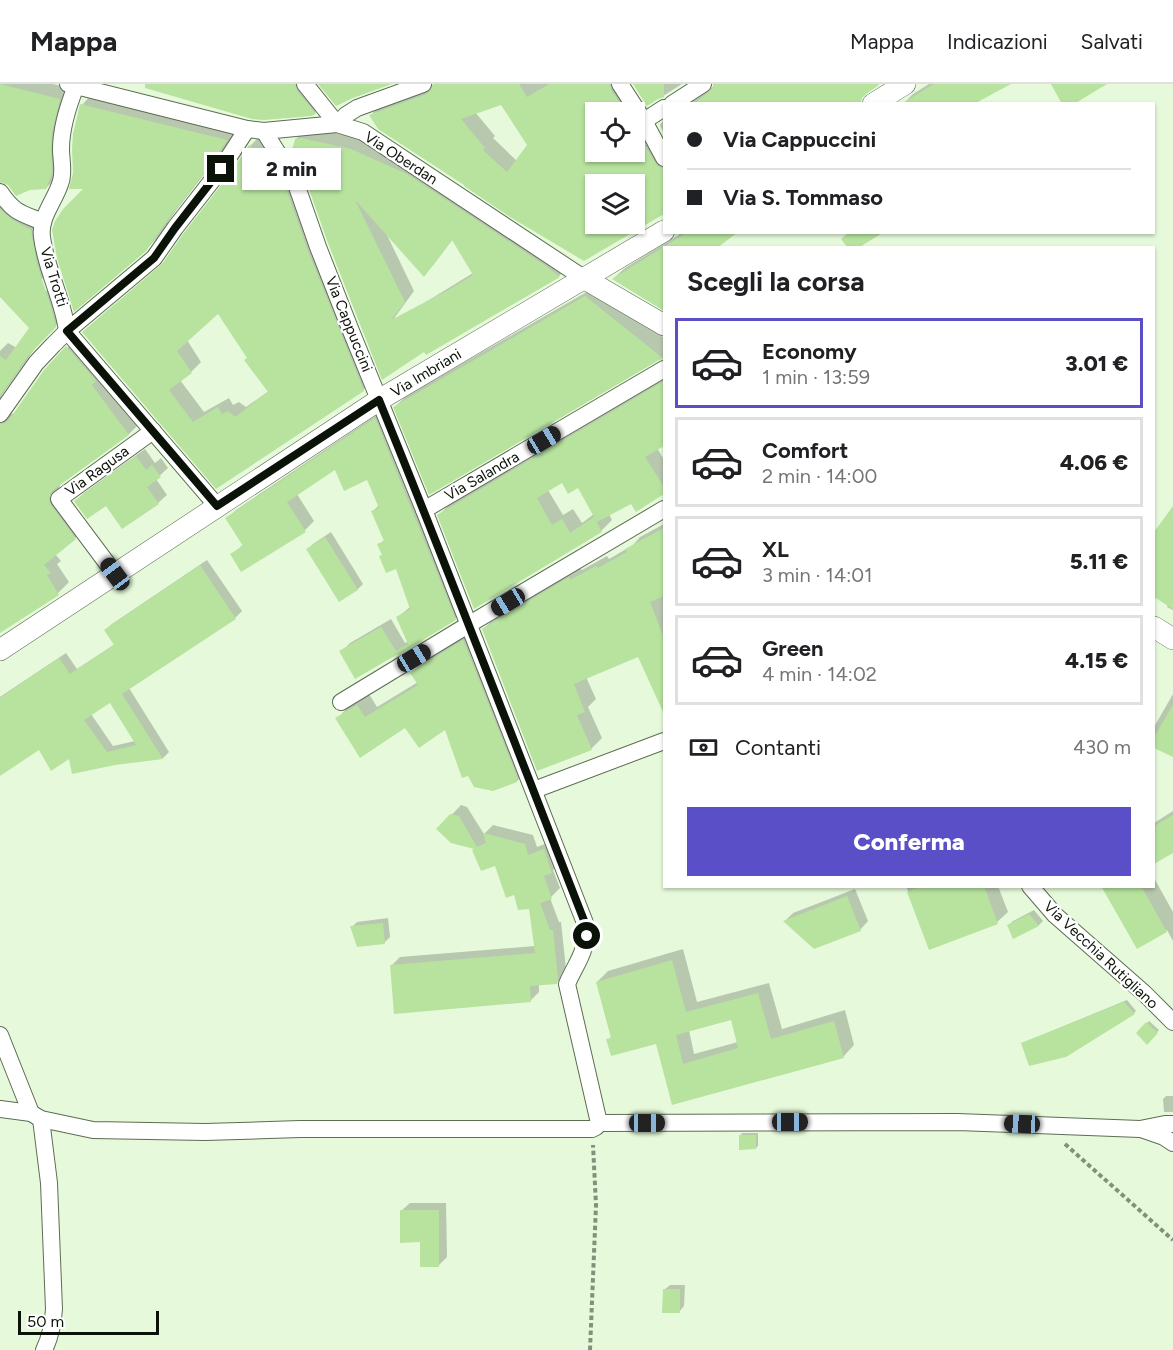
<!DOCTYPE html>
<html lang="it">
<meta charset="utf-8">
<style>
body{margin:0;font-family:Figtree,sans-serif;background:#f6f6f6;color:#202124;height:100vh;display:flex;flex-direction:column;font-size:22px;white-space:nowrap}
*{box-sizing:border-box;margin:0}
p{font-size:20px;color:#757577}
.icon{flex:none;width:33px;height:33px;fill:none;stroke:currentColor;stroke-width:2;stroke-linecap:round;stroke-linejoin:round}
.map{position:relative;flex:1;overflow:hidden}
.side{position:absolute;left:663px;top:162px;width:492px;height:642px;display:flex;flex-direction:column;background:#fff;border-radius:0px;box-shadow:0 2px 4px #0004}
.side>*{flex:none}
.top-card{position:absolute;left:663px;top:18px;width:492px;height:132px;border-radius:0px;box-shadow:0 2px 4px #0004;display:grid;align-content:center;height:132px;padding:0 24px;background:#fff}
.buttons{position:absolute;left:585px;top:18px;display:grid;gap:12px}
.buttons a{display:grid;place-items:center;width:60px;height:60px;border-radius:0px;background:#fff;box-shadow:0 2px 4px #0004;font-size:30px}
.scale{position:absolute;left:18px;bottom:15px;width:141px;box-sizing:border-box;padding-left:6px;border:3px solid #0b1208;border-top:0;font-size:16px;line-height:21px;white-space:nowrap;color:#0b1208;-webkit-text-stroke:4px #fff;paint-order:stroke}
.end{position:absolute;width:27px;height:27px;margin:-14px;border:8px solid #0b1208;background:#fff;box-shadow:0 0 0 3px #fff}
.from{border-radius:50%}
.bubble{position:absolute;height:42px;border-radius:0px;background:#fff;box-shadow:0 2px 4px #0004;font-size:20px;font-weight:800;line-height:42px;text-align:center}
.car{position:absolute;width:18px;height:36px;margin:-18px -9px;border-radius:8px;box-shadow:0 0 4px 2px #0007;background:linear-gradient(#222 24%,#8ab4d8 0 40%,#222 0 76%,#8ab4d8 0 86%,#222 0)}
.top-card b{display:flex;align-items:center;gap:21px;height:57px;font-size:22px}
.top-card b+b{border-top:2px solid #e0e0e0}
.top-card i{width:15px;height:15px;background:#202124}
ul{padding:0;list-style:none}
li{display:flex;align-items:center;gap:18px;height:90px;margin:0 12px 9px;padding:0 12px;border:3px solid #e0e0e0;border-radius:0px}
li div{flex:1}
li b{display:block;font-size:22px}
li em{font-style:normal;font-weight:800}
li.on{border-color:#5b4fc7}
li>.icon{width:54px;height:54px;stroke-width:1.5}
h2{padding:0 24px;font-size:27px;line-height:72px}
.pay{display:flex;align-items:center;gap:15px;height:66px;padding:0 24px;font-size:22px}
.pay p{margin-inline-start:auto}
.cta{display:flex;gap:12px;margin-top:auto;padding:12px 24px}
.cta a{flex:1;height:69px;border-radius:0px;background:#5b4fc7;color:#fff;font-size:24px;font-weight:800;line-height:69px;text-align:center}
header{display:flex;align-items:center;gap:36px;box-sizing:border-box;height:84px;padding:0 30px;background:#fff;border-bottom:2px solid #e0e0e0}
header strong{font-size:28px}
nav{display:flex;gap:33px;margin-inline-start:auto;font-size:21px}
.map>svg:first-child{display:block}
</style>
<header>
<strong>Mappa</strong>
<nav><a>Mappa</a><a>Indicazioni</a><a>Salvati</a></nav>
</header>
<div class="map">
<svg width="1173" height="1266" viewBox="0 0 1173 1266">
<rect width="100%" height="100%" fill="#e6fadb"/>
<g fill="#0003" fill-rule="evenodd">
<path d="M0,0H53L70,4L57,93L46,104L9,100L0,96Z"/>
<path d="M169,0H312L326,18L315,29Z"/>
<path d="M435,0H625L664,67V128L584,175L371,31L381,20ZM501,19L529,61L517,77L493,54L495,52L475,28ZM596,28H634V68H596ZM596,100H634V140H596Z"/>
<path d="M633,0H682L663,12Z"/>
<path d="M715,0H877L845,20H687L714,2Z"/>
<path d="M929,0H1008L903,20L913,10Z"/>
<path d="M92,10L237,45L223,66L177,125L157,154L145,166L87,103L82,21Z"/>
<path d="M664,36V50L660,41Z"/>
<path d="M307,44H313L362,55L569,181L559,192L426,269L424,266L383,293L306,93L296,55ZM387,151L424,191L434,180L453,155L473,189L390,240L414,207Z"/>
<path d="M260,52L278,63L374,295L363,306L217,403L84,248L166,177L250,62ZM218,228L269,307L246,323L239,318L233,321L229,314L204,328L180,296L191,288L201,278L187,256Z"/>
<path d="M0,96L2,103L7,110L42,135L52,184L41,196L0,211Z"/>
<path d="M683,148H735L664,164V225L614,194L625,184Z"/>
<path d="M57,197L66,231L38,260L2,311L0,318V267L8,259L17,264L31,244L23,236L46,207Z"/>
<path d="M597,202L664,254V274L395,323L406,312Z"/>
<path d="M78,253L140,339L129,350L60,400L59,405L86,443L75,454L55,470L61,477L57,480L69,498L58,509L0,548V318L6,328L12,330L15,329L45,287Z"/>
<path d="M664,294V360L657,364L664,376V408L636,426L631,417L609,430L612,436L601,447L475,523L439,431L450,420ZM563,397L578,402L594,430L582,439L573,425L563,431L548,406Z"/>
<path d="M384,326L464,526L455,535L399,569L341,568L350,559L391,535L405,559L409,557L398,533L411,522L396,483L383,470L379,461L385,455L373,427L379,421L368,394L336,384L297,410L314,437L305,446L242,486L232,470L244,460L227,435L236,426Z"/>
<path d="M145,365L155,379L161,374L168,384L156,395L167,411L158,419L106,420L76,417L84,409Z"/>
<path d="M1173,425V526L1167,523L1168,520L1154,511V509L1162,500L1158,473L1154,475V451Z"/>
<path d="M664,440V617L661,619L639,571L586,593L596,615L588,623L602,654L591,665L483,545L494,535L580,484L582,486L607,472L609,475L633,461L640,453Z"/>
<path d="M331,448L363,500L358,505L340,516L308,465L313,460Z"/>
<path d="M207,476L242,527L235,534L129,604L169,668L163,674L115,680L70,672L39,664L0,690V613L66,569L77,585L115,560L105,546L112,540ZM110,617L135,657L113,662L91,630Z"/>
<path d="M475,546L528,685L517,697L493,706L445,644L406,642L337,635L348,623L369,610L377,623L418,598L411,589L423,578Z"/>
<path d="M1173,610V671L1154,663V643Z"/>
<path d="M461,721L467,723L484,750L493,741L533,751L537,763L553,757L560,779L553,786L560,804L550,814L559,838H561L566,885L565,890L556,899L539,900V908L530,917L391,882L400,873L535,862L531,823L515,809L496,780L476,764L438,745Z"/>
<path d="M1173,727V767L1154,779V739Z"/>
<path d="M1154,794L1173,828V857L1167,846L1138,863L1103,803L1154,802Z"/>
<path d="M906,802H998L1008,828L997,838L930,864Z"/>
<path d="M855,805L868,837L860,846L785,837L793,829Z"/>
<path d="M1034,826L1043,837L1039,841L1014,853L1009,841L1013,837Z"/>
<path d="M388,834L390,853L385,858L352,843L357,838Z"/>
<path d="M683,865L697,918L769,899L782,945L845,926L854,961L843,973L673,1020L657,958L608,956L612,952L597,898L608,887ZM732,934L738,958L694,970L689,946Z"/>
<path d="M1127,916L1136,927L1134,929L1025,958Z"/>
<path d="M1149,937L1159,946L1147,958L1138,949Z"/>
<path d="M1166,1012H1173V1028H1164L1163,1015Z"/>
<path d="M742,1049H758V1062L756,1064L740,1052Z"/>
<path d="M410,1119H446L447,1173L439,1181L401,1127Z"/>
<path d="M670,1201H685L684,1222L679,1228L664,1206Z"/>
</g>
<g fill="#b7e39f" fill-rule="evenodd">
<path d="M0,0L60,15L52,48L51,65L52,89L46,105L30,106L16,112L8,101L0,98Z"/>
<path d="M145,0H295L297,7L316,30L311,32L264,36L252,35L145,4Z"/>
<path d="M318,0H392L353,14L336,22Z"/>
<path d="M433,0H519L527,13L549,0H610L611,6L626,28H596V68H634V42L655,79L659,83L664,84V130L584,177L510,133L464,102V101L378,45L369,31L427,10L431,6ZM501,21L527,61L507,88L483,66L485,64L461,35ZM596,100H634V140H596Z"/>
<path d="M633,0H664V13L658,15L647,22Z"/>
<path d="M713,0H878L879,1L866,10L862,14L860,20H693L709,8L713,4Z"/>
<path d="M934,0H1011L974,20H901Z"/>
<path d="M1051,0H1107L1074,20H1062Z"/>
<path d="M80,20L227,56L212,79L166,138L146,167L74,228L57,174L52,146L55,137L63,125L83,105H69L73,89L72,65L73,50Z"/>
<path d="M301,54L351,65L407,90L543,180L560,193L426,271L424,268L382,296L328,159L305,94L291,70L295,55ZM356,118H357L424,193L452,156L473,191L450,205L391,236L405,218Z"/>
<path d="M249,61L268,73L285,102L308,167L364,307L216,405L82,248L162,180L183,150L229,91ZM218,230L247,274L244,276L268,308L235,333L228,327L222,330L218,323L193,338L169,306L192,289L177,267Z"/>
<path d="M0,125L13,136L31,146L37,180L52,226L56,243L28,272L0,312V272L6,276L29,244L0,213Z"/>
<path d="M688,148H738L717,164H664V227L612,195Z"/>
<path d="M849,148H884L858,164H848L841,155Z"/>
<path d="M585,212L664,275L659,276L429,411L393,323Z"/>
<path d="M66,262L96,297L92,301L129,351L53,406L50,410L49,416L51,421L76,455L44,481L51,489L47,491L59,511L0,549V340L5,339L9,336L44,286Z"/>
<path d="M664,297V362L645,373L664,403V410L636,428L631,420L597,438L594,433L602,448L474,525L437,431ZM562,399L568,410L578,404L594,433L570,449L562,435L552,441L537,414Z"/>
<path d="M375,334L456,536L398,571V570L355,595L339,567L381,543L396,567L408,560L396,533L410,525L396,485L386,489L379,472L382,471L377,460L384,457L371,427L379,424L367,396L344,407L335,386L287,418L306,448L241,488L230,470L243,462L225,434Z"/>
<path d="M136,372L146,386L152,381L161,393L147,403L159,420L122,445L106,422L87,435L74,417Z"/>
<path d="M1173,422V525L1154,513V448Z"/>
<path d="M664,444V512L650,518L664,554V630L638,573L574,600L585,628L577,631L592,666L537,687L482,545L569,493L570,496L596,482L598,484L627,468L625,465Z"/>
<path d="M325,453L358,506L339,518L306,465Z"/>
<path d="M200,481L236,535L122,610L163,675L115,681L72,690L69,675L51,687L39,666L0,692V614L59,574L70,590L114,561L104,546ZM110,619L136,661L107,668L84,636Z"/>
<path d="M463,556L518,695H516L517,698L493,707L474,703L468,692L462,694L445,646L419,664L405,644L360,674L335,634L357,621L365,633L418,601L410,589Z"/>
<path d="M1173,621V673L1154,664V653Z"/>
<path d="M450,730L459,732L477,763L486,759L483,749L525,760L528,771L544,765L552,789L544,792L552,815L540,819L550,846H553L558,895L557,900L530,902L531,918L394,930L390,881L535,869L529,825L518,826L514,811L506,814L495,782L481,787L472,766L474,765L451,759L436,745Z"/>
<path d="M1173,731V769L1154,780V742Z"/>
<path d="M922,802H984L998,840L929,866L907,808Z"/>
<path d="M1101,802H1141L1167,848L1137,865Z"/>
<path d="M847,812L861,847L814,865L783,837Z"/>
<path d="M1029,830L1039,842L1013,855L1007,841Z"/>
<path d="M383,839L385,860L357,863L350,842Z"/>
<path d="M672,876L686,928L758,909L771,955L834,937L844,974L672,1021L656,960L611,972L606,955L611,954L596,898ZM731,936L738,964L683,980L676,951Z"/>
<path d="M1124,918L1135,930L1066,973L1029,982L1021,959Z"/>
<path d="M1146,938L1158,949L1147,961L1136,949Z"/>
<path d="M739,1051H756V1065L739,1066Z"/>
<path d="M400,1126H439V1183H420V1158L400,1159Z"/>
<path d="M663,1205H680V1229H662Z"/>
</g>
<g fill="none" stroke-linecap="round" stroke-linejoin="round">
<g stroke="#5c6d52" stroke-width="18">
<g id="minor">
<path d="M68,0L247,45L264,47L337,40L363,48L585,195"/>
<path d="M305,0L337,40L346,31L357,24L423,0"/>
<path d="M620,0L644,37L664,74"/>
<path d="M76,2C68,22 61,43 61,65C61,75 64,87 61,97C56,116 39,133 42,153C46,186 63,215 67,247L217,422"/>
<path d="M672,20L703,0"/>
<path d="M644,37L664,24"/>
<path d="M264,47L295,97L318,163L351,247L424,426L585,839C589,866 577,877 567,900L599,1039"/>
<path d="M0,108C14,129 21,129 43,138"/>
<path d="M0,330L36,279L53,261L67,247L154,174L175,144L221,85L247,45"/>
<path d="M424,426L664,285"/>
<path d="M115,490L59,415L153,347"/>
<path d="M341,618L468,541L664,425"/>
<path d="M534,706L664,657"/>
<path d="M1030,802L1055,831L1144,909L1173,938"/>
<path d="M0,951L31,1029"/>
<path d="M0,1025L31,1029L41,1035L93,1046L205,1048L300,1045H592L596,1043L599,1039L957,1038L1140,1045L1165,1040H1173"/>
<path d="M41,1035L49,1099L54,1225C53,1240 51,1252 44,1266"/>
<path d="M1141,1045L1164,1053L1173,1059"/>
</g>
</g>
<g stroke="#5c6d52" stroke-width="22">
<g id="tertiary">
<path d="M873,20L905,0"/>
<path d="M585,195L664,241"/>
<path d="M1154,543L1173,555"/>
<path d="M0,566L379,316L664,147"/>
</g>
</g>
<g stroke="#83917b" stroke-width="4" stroke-dasharray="4.5 3" stroke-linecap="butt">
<path d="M1065,1060L1173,1156"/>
<path d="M590,1266L596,1121L593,1061"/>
</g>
<use href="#minor" stroke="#fff" stroke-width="16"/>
<use href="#tertiary" stroke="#fff" stroke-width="21"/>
</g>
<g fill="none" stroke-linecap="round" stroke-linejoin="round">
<path stroke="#0b1208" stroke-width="8" d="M221,85L175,144L154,174L67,247L217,422L379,316C450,490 517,665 585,839L587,852"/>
</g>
<g text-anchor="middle" stroke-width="4.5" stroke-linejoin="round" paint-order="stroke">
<g font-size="15" fill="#0b1208" stroke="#fff">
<text transform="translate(401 74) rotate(33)" y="5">Via Oberdan</text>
<text transform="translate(54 193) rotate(73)" y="5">Via Trotti</text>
<text transform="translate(349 240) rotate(68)" y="5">Via Cappuccini</text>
<text transform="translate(426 289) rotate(-31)" y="5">Via Imbriani</text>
<text transform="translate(97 387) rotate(-36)" y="5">Via Ragusa</text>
<text transform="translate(482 392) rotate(-30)" y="5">Via Salandra</text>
<text transform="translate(1101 871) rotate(43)" y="5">Via Vecchia Rutigliano</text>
</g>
</g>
</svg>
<div class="buttons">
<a><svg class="icon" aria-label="locate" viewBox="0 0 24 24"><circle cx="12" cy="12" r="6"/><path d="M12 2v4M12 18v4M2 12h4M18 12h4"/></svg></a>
<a><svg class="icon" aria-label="layers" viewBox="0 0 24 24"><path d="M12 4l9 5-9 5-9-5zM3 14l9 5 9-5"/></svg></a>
</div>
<div class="scale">50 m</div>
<i class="end from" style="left:587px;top:852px"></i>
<i class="end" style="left:221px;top:85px"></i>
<div class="bubble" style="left:242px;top:64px;width:99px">2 min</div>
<i class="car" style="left:544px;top:356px;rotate:59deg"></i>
<i class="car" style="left:115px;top:490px;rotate:323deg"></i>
<i class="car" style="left:508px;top:518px;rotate:239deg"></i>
<i class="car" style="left:414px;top:574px;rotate:59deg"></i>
<i class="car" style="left:790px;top:1038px;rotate:90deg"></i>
<i class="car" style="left:647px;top:1039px;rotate:90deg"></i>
<i class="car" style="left:1022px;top:1040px;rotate:272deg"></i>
<div class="top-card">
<b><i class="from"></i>Via Cappuccini</b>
<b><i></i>Via S. Tommaso</b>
</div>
<section class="side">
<h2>Scegli la corsa</h2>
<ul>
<li class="on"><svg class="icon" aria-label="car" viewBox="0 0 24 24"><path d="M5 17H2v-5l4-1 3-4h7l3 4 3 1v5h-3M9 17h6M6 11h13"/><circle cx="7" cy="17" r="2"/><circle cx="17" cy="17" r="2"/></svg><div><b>Economy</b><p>1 min · 13:59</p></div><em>3.01 €</em></li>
<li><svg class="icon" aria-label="car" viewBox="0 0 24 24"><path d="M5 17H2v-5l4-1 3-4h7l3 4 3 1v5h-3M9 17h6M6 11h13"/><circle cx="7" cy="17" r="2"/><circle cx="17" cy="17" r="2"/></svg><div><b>Comfort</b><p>2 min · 14:00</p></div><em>4.06 €</em></li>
<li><svg class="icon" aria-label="car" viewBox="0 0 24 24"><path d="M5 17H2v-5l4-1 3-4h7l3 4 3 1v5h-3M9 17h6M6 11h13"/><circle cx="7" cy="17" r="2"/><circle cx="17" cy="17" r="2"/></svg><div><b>XL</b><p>3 min · 14:01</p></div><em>5.11 €</em></li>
<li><svg class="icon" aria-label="car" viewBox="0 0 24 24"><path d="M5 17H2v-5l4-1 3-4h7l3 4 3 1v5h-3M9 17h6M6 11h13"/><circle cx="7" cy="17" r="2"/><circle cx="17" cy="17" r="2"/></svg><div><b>Green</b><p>4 min · 14:02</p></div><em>4.15 €</em></li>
</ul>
<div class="pay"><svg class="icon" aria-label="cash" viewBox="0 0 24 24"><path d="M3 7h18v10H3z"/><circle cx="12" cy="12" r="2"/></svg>Contanti<p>430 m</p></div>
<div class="cta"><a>Conferma</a></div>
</section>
</div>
